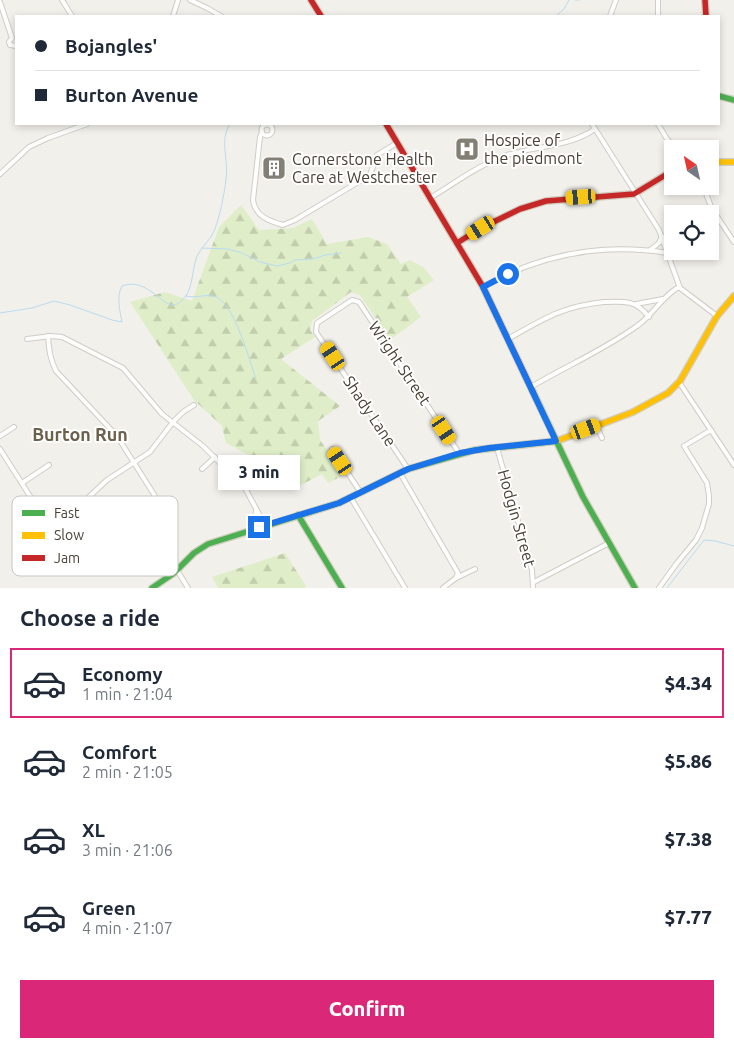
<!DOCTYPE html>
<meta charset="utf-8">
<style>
body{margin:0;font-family:Ubuntu,sans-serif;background:#f6f6f7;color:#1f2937;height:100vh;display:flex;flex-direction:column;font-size:19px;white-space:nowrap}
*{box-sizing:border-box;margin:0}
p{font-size:16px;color:#747a83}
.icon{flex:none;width:28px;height:28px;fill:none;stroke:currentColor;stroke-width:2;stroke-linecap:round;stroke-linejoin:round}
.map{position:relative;height:588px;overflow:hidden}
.panel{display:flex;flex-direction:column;background:#fff;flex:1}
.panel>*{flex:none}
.guide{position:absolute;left:15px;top:15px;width:705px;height:110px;border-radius:0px;box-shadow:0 2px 8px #0003;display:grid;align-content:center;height:110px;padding:0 20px;background:#fff}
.needle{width:32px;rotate:326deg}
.fabs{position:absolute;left:664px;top:140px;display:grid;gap:10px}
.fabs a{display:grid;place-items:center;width:55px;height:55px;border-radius:0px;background:#fff;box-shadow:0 2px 8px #0003;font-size:25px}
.end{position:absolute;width:22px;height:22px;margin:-11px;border:6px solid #1a73e8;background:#fff;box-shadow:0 0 0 2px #fff}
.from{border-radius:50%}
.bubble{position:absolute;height:35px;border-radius:0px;background:#fff;box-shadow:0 2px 8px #0003;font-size:16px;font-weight:800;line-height:35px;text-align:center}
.car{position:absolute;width:15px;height:30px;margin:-15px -8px;border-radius:6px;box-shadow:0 0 4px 1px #0007;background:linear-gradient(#f5c518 24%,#345 0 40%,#f5c518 0 76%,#345 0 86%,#f5c518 0)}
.guide b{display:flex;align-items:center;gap:18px;height:48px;font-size:19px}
.guide b+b{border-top:1px solid #e0e1e3}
.guide i{width:12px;height:12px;background:#1f2937}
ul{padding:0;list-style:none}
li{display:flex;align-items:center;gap:15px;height:70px;margin:0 10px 8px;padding:0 10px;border:2px solid transparent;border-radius:0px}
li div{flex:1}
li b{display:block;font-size:19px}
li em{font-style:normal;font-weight:800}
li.selected{border-color:#db2777}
li>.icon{width:45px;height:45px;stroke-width:1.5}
h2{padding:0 20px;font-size:22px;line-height:60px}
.button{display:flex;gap:10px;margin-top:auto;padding:10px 20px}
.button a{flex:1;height:58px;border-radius:0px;background:#db2777;color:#fff;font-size:20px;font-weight:800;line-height:58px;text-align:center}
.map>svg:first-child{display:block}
</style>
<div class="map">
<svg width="734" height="588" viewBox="0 0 734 588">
<defs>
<pattern id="forest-firs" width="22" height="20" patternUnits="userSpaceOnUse" patternTransform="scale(1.25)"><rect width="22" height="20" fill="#dfeec8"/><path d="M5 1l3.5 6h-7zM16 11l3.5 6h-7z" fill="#c1cdac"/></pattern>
</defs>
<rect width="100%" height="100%" fill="#f2f0ea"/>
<g fill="url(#forest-firs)">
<path d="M241,205L259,230L293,228L312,219L327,244L368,237L387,244L401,264L410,260L423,267L434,280L407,297L421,317L390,340L360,295L351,292L312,321L310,330L315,337L281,359L340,406L318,421L320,440L344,475L328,483L322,474L301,485H272L256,459L226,443L222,426L194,400L130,302L165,292L192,301L219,227Z"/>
<path d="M285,553L306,586L304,588H218L212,577Z"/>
</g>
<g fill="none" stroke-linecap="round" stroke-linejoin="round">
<g stroke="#b8dbf2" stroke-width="1">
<path d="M575,0H579"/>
<path d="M410,16H422"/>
<path d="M556,16L564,9L569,0"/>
<path d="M202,248L228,249L242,253L260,262L277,266L290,263L295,260L313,259L325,255L341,253"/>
<path d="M186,296C196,299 206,293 216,297C235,305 249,360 256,379"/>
<path d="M0,313L32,308L54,301L70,305L112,320L122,322C120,311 116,297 122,286C149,276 163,311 177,304C194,295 191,272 197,256C201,247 210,241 214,231C220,216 224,196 226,179C229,161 219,139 230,124"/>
<path d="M667,588L704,540L715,541L734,546"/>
</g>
<g stroke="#d0cdc8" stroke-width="6">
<g id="street">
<path d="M62,0L72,16"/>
<path d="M190,0L207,8L221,16"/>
<path d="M658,0V16"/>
<path d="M0,2L12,38L9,42L10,45L16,46"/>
<path d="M173,16L178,0"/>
<path d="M610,16L616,0"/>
<path d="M592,124L659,230L680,288L717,316"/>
<path d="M658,124L667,139L676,149"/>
<circle cx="267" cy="130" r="5.5"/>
<path d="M262,132L260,137L253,200C255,216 269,221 283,225L295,220L370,175L377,155L397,143"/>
<path d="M0,174L29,147L48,138L87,124"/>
<path d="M703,186L712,209L734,242"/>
<path d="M430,198C455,183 480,164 507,155C537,146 569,147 595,129"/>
<path d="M650,250L659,243L662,236"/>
<path d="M483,287C540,254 603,243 668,253"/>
<path d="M636,304L663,299"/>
<path d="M48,336C49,350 50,359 56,371L117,436L155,496"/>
<path d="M27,339L51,336L62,337L123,368L162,414L203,446L239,482L246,490L265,525"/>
<path d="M508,339C543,319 563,306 604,302C625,301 636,300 649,317"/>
<path d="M679,382L734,465"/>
<path d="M531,387C566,366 604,350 637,326C653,315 662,296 679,287"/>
<path d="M596,425L602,438"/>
<path d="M0,436L14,427"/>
<path d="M497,448L532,570L533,588"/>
<path d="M0,449L49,526"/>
<path d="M332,449L361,493"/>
<path d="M202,469L215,457"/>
<path d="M408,469L316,332L317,323L352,300L359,302L459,453"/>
<path d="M400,473L458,573L456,578"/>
<path d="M22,483L49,465"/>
<path d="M351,498L405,588"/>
<path d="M256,511L255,516L259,527"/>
<path d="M28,539L75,510L107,480L150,452L173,422L183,412L194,405"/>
<path d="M177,570L188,588"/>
<path d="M534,582L609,543"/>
<path d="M443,588L456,578L475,569"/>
<path d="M659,588L677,563L696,540L702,528L709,504V496L707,483L684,446L711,430"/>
</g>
</g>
<g stroke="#d2cdc1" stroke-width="8">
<g id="fast">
<path d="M719,96L734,100"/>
<path d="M533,392L583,497L635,588"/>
<path d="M298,515L342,588"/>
<path d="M152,588L174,573L194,553L208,544L339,503L408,469L475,450L557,441"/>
</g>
</g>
<g stroke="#d2cdc1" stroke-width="8">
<g id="slow">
<path d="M710,162H734"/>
<path d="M557,441L633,412L668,393L680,381L717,316L734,296"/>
</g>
</g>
<g stroke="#d2cdc1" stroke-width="8">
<g id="jam">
<path d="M311,0L321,16"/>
<path d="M705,0L706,16"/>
<path d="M386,124L483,287L533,392"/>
<path d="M457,243L481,228L520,209L546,201L634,194L672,171"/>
</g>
</g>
<use href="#street" stroke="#fdfdfc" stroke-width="4"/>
<use href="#fast" stroke="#4caf50" stroke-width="5.5"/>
<use href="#slow" stroke="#ffc107" stroke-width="5.5"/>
<use href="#jam" stroke="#c62828" stroke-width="5.5"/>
</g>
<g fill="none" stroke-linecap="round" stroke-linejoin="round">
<path stroke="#1a73e8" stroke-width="6" d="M259,527L339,503L408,469L460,453L489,448L556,441L483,287L508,274"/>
</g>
<defs>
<g id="hospital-square" transform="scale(1.25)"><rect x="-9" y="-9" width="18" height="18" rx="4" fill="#847f74" stroke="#fff"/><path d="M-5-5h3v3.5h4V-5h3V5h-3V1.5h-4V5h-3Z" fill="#fff"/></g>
<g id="building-square" transform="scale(1.25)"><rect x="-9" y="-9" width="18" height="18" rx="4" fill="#847f74" stroke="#fff"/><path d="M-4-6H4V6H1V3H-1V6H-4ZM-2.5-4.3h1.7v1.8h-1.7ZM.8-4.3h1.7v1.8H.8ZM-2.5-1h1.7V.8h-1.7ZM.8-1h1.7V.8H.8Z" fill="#fff"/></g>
</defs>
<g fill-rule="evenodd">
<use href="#hospital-square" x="467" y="149"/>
<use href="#building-square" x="274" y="168"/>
</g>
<g text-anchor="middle" stroke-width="4" stroke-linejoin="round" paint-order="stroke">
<g font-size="16" fill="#494235" stroke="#fff" text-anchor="start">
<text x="484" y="146">Hospice of<tspan x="484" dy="18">the piedmont</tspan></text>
<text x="292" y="165">Cornerstone Health<tspan x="292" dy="18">Care at Westchester</tspan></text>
</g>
<g font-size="16" fill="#494235" stroke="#fff">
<text transform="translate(400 363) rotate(56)" y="6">Wright Street</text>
<text transform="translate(370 411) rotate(56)" y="6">Shady Lane</text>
<text transform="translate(517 518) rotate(74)" y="6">Hodgin Street</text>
</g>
<g font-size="18" font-weight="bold" fill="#6d604c" stroke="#fff">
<text x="80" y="441">Burton Run</text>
</g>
</g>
<rect x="12" y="496" width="166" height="80" rx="8" fill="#fff" stroke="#c8c6c2" stroke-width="1"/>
<rect x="22" y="510" width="23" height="6" fill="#4caf50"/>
<rect x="22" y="532" width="23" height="7" fill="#ffc107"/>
<rect x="22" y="555" width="23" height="6" fill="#c62828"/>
<g font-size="14" fill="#494235">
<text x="54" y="518">Fast</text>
<text x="54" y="540">Slow</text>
<text x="54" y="563">Jam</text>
</g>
</svg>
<div class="fabs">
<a><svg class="needle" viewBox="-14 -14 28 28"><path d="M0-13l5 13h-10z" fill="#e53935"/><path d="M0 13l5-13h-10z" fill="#747a83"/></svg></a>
<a><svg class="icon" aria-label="locate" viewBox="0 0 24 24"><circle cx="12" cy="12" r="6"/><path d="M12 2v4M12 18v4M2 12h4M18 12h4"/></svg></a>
</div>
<i class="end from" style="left:508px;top:274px"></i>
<i class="end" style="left:259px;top:527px"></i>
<div class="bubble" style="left:218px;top:455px;width:82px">3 min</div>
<i class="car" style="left:581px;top:197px;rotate:266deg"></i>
<i class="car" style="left:481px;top:228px;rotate:237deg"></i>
<i class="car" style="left:333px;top:356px;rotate:326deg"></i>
<i class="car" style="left:586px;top:429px;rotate:70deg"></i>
<i class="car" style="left:444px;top:430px;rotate:147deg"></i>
<i class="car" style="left:340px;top:461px;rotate:326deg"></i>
<div class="guide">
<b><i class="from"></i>Bojangles'</b>
<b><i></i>Burton Avenue</b>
</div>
</div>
<section class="panel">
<h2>Choose a ride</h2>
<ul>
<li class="selected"><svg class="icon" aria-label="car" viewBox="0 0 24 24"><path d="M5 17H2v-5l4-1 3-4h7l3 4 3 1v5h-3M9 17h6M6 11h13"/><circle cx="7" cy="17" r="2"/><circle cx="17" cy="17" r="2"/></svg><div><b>Economy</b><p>1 min · 21:04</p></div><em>$4.34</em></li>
<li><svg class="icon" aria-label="car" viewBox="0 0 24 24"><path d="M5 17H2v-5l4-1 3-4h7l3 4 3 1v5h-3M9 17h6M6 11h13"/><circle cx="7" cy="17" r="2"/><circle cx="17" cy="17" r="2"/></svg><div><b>Comfort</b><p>2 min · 21:05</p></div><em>$5.86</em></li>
<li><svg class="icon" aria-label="car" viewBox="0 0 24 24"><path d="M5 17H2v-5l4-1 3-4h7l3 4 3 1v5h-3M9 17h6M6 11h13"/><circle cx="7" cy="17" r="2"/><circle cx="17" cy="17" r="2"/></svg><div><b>XL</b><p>3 min · 21:06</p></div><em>$7.38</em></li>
<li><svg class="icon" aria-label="car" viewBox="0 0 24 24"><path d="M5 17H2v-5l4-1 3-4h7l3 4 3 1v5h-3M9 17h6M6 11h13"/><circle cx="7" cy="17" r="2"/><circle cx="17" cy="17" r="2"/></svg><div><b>Green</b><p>4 min · 21:07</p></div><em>$7.77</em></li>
</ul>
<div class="button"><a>Confirm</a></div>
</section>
